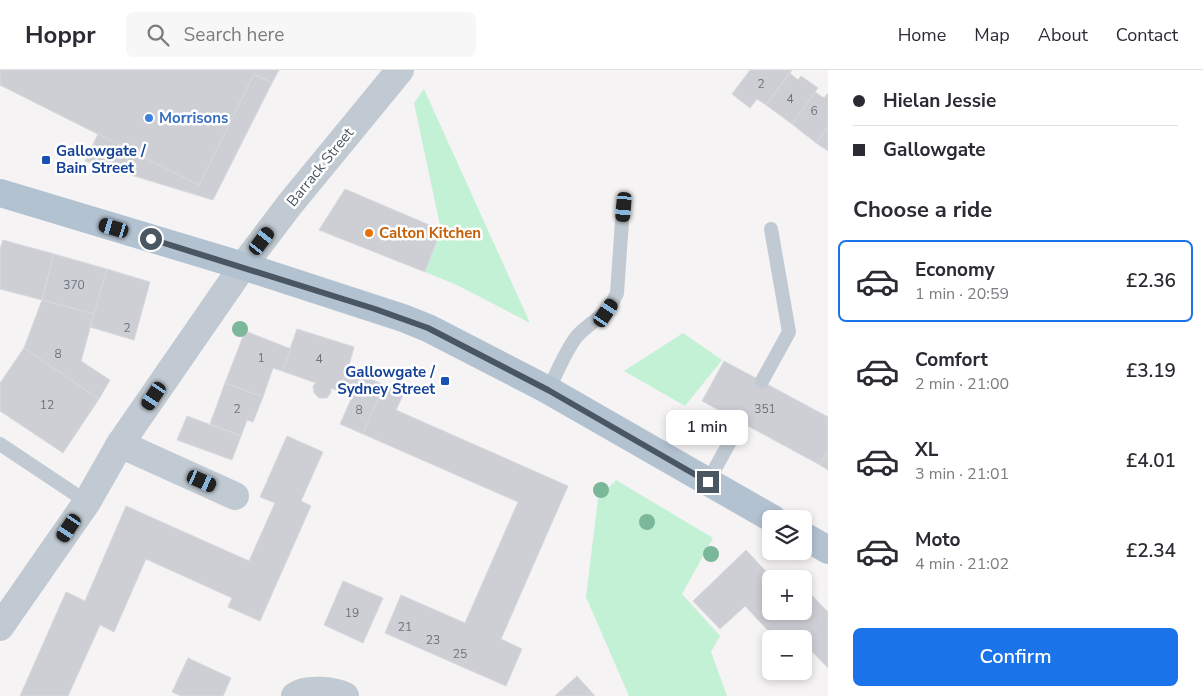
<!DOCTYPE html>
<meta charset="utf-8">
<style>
body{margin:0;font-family:"Nunito Sans",sans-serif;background:#f7f7f7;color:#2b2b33;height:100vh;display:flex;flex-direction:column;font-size:19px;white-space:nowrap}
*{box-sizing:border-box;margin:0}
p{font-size:16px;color:#7c7c81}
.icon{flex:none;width:28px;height:28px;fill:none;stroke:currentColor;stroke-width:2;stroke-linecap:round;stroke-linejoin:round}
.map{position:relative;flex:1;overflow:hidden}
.sheet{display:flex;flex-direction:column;background:#fff;width:375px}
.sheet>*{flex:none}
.hud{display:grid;align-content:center;height:110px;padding:0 25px;background:#fff}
.fabs{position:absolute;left:762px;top:440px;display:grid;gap:10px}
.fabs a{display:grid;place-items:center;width:50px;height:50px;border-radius:8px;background:#fff;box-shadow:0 2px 8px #0003;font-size:25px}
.end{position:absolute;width:22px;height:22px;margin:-11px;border:6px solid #4a5661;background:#fff;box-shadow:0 0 0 2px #fff}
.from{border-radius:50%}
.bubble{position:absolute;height:35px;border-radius:8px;background:#fff;box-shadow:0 2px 8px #0003;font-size:16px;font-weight:600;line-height:35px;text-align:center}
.car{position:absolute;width:15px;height:30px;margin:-15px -8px;border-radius:6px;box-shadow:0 0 4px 1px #0007;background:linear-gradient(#222 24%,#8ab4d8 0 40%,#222 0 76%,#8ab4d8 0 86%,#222 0)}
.hud b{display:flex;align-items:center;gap:18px;height:48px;font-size:19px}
.hud b+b{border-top:1px solid #e1e1e2}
.hud i{width:12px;height:12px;background:#2b2b33}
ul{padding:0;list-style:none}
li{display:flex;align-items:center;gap:15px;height:82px;margin:0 10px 8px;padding:0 15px;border:2px solid transparent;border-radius:8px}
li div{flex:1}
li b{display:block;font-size:19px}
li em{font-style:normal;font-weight:600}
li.selected{border-color:#1a73e8}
li>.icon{width:45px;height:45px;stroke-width:1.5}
h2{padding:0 25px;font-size:22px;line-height:60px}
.primary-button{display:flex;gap:10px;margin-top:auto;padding:10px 25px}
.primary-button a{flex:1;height:58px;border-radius:8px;background:#1a73e8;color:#fff;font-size:20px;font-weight:600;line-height:58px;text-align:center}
header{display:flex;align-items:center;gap:30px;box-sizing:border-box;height:70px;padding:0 25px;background:#fff;border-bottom:1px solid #e1e1e2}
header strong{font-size:24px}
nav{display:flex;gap:28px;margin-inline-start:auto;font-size:18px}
.search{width:350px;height:45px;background:#f7f7f7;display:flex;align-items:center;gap:12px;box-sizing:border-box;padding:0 18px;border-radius:8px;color:#7c7c81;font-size:19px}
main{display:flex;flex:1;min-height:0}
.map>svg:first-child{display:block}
</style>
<header>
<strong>Hoppr</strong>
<div class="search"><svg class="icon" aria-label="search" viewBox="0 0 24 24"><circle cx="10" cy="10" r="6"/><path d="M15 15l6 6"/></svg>Search here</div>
<nav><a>Home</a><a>Map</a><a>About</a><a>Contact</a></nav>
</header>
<main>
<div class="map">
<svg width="828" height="626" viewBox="0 0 828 626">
<rect width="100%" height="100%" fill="#f5f3f3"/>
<g fill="#c3f1d5">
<path d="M424,19L530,253L457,215L425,202L441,160L414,33Z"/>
<path d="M683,263L722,290L685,336L624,301Z"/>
<path d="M616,410L713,468L682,524L720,566L711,582L727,626H629L586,527L598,429Z"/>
</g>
<g fill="#cdcfd5" stroke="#d7d9de">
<path d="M0,0H279L272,13L254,4L199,115L0,15Z"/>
<path d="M750,0H792L766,35L757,29L750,38L732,24Z"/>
<path d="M790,3L798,10L801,6L818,18L792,54L766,35Z"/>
<path d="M254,4L272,13L213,130L85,91L98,64L199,115Z"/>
<path d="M815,22L824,28L827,24L828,25V57L816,73L792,54Z"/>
<path d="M828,57V81L816,73Z"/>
<path d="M345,119L441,160L425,202L319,160Z"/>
<path d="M3,170L54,184L42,230L0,219V179Z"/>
<path d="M54,184L107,199L94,244L42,230Z"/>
<path d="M107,199L150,212L134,270L90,257Z"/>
<path d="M42,230L94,244L81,291L110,310L99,329L24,278Z"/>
<path d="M297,259L354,277L348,299L338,321L331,318V322L327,328H319L314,323L313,316L316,313L282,301Z"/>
<path d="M245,261L291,279L282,301L273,298L263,327L225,313Z"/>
<path d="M24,278L99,329L63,383L0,341V313Z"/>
<path d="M724,291L828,347V381L820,395L702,331Z"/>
<path d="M348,299L384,315L363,364L340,354L352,327L338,321Z"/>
<path d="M225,313L263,327L253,352L247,350L241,366L210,354Z"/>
<path d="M384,315L404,323L396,340L568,416L501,569L522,579L506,616L385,563L401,525L465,553L518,432L363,364Z"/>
<path d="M187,346L241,366L232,390L177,370Z"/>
<path d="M287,366L323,382L301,431L311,436L260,551L228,537L232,528L146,489L114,562L100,555L68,626H20L66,522L85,531L126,436L249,491L275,433L260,427Z"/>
<path d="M828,381V400L820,395Z"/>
<path d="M746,480L773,509H771V541H804V520L806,519L828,542V598L804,573V569H800L792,560L783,569H776L745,536L720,559L693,531Z"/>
<path d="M343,511L383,528L363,573L324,555Z"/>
<path d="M188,588L231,608L223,626H181L172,622Z"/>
<path d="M577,606L595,626H555Z"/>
</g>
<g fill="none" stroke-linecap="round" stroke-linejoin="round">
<g stroke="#c1cad2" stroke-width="14">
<path d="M762,311L789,262L771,159"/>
<path d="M548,320C556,305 567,277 578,265C595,248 607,247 617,223L623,137"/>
<path d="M0,374L87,432"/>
<path d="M708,411L741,352"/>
</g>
<g stroke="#c1cad2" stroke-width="28">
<path d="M120,374L235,426"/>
<path d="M0,557L87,432L120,374L243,196L290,134L400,0"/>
<path d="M295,626C305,618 333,620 345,626"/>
</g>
<g stroke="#b3c2d1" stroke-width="28">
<path d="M0,123L243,196L403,248L428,258L548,320L773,449"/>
<path d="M804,466L828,480"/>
</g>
</g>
<g fill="#7bb799">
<circle cx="240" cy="259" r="8"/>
<circle cx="601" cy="420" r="8"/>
<circle cx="647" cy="452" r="8"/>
<circle cx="711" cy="484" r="8"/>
</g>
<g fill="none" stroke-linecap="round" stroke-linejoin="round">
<path stroke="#4a5661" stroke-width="6" d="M151,169L375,239L428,258L548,320L708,412"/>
</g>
<circle fill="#3f7fe0" stroke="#fff" stroke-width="2" cx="149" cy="48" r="5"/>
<g fill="#1a4fb4" stroke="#fff" stroke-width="2">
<rect x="41" y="85" width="10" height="10" rx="2.5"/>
<rect x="440" y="306" width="10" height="10" rx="2.5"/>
</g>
<circle fill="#e8710a" stroke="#fff" stroke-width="2" cx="369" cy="163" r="5"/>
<g text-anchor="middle" stroke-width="5" stroke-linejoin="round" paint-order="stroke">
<g font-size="12" fill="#6b747e">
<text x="761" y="18">2</text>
<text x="790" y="33">4</text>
<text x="814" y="45">6</text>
<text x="74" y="219">370</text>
<text x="127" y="262">2</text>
<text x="58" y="288">8</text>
<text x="261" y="292">1</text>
<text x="319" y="293">4</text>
<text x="47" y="339">12</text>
<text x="237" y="343">2</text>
<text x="765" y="343">351</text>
<text x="359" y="344">8</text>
<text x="352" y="547">19</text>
<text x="405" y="561">21</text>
<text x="433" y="574">23</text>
<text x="460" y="588">25</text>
</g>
<g font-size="15" font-weight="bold" fill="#366cbe" stroke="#fff" text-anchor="start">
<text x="159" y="53">Morrisons</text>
</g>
<g font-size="15" font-weight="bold" fill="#164399" stroke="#fff" text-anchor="start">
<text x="56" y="86">Gallowgate /<tspan x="56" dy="17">Bain Street</tspan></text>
<text x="435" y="307" text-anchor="end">Gallowgate /<tspan x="435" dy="17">Sydney Street</tspan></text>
</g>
<g font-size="15" fill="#4a5661" stroke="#fff">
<text transform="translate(320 97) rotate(-51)" y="5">Barrack Street</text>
</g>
<g font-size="15" font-weight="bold" fill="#c56008" stroke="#fff" text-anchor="start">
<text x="379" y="168">Calton Kitchen</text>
</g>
</g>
</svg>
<div class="fabs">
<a><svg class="icon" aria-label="layers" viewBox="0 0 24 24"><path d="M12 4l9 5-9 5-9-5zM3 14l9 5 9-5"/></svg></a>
<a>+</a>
<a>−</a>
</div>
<i class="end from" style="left:151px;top:169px"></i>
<i class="end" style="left:708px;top:412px"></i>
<div class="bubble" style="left:666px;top:340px;width:82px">1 min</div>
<i class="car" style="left:624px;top:137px;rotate:185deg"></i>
<i class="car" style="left:114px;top:158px;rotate:287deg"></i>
<i class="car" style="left:262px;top:171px;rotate:37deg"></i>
<i class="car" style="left:606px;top:243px;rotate:34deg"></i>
<i class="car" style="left:154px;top:326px;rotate:214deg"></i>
<i class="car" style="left:202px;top:411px;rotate:114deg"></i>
<i class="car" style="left:69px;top:458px;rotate:214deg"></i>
</div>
<section class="sheet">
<div class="hud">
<b><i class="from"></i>Hielan Jessie</b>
<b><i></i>Gallowgate</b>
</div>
<h2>Choose a ride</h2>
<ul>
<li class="selected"><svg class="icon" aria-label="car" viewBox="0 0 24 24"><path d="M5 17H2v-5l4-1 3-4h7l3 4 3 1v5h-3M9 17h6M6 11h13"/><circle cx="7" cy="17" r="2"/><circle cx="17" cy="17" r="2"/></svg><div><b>Economy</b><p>1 min · 20:59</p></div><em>£2.36</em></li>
<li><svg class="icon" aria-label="car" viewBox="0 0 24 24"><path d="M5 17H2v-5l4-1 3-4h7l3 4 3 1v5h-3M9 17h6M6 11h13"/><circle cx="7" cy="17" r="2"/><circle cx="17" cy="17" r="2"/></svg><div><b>Comfort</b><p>2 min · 21:00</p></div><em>£3.19</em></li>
<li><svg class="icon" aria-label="car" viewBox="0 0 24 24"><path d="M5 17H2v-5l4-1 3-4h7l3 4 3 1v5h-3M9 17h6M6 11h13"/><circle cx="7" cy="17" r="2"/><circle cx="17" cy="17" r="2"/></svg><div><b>XL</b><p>3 min · 21:01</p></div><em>£4.01</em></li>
<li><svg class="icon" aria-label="car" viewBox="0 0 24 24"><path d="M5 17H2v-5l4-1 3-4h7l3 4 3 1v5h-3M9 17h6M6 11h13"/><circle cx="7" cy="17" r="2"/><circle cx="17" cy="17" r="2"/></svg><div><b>Moto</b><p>4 min · 21:02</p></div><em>£2.34</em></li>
</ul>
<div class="primary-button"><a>Confirm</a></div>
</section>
</main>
